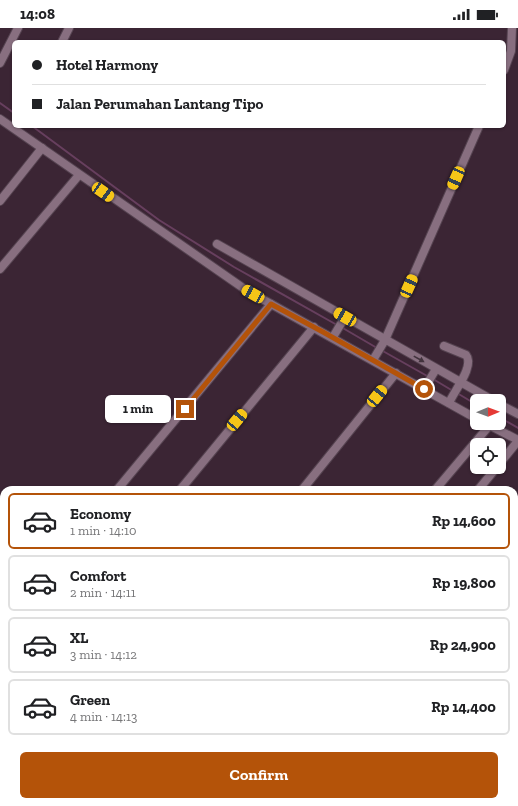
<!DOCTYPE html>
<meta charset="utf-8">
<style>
body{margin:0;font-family:"Zilla Slab",serif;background:#f2f2f2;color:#202124;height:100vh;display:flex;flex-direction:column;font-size:15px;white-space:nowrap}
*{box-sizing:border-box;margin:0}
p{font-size:13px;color:#757577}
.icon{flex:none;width:22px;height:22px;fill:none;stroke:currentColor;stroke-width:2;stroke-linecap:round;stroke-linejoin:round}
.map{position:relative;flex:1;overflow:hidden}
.panel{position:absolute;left:0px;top:458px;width:518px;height:320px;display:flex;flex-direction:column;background:#fff;border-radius:12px 12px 0 0;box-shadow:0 1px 3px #0004}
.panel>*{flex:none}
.hud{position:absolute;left:12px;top:12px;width:494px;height:88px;border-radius:6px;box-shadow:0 1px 3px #0004;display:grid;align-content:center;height:88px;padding:0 20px;background:#fff}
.needle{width:26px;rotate:89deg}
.tools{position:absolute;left:470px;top:366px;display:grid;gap:8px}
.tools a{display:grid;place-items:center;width:36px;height:36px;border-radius:6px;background:#fff;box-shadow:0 1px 3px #0004;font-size:20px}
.end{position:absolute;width:18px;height:18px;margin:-9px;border:5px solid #b45309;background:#fff;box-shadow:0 0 0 2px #fff}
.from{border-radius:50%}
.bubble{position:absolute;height:28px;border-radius:6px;background:#fff;box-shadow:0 1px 3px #0004;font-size:13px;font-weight:700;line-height:28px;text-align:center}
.car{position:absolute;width:12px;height:24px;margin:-12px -6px;border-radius:5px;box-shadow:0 0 3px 1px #0007;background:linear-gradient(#f5c518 24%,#345 0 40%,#f5c518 0 76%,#345 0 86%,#f5c518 0)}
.hud b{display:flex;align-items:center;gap:14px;height:38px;font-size:15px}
.hud b+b{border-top:1px solid #e0e0e0}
.hud i{width:10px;height:10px;background:#202124}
ul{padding:7px 0 0;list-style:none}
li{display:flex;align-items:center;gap:12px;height:56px;margin:0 8px 6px;padding:0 12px;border:2px solid #e0e0e0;border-radius:6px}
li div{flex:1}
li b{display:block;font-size:15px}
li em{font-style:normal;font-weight:700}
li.current{border-color:#b45309}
li>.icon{width:36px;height:36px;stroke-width:1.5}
.cta{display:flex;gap:8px;margin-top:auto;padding:8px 20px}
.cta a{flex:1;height:46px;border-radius:6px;background:#b45309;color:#fff;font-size:16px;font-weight:700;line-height:46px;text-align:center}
.status{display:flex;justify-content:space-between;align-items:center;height:28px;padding:0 20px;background:#fff;direction:ltr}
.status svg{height:11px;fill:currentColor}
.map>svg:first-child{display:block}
</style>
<div class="status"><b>14:08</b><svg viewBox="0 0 49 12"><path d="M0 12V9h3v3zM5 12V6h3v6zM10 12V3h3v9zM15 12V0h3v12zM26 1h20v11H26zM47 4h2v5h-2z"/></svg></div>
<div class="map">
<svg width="518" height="778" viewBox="0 0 518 778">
<rect width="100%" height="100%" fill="#3b2534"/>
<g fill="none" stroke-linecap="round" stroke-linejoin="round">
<g stroke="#673f5e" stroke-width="2">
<path d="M0,75L14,85"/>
<path d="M32,98L159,192L234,239L337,297"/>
<path d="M341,299L377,320"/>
<path d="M381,322L429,349"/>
<path d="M433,351L453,363"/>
<path d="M457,365L477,377"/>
<path d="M499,389L518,400"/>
<path d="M514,530L518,525"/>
<path d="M312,778L316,774"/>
</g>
<g stroke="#554350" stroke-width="10">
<g id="minor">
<path d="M62,14L69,0"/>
<path d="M0,35L18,0"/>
<path d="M504,42L511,23L512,0"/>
<path d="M0,91L246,262L477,391"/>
<path d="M0,173L42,120"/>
<path d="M217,216L494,373"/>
<path d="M0,241L79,147"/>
<path d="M333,309L345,289"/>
<path d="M444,318L466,327C475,338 454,363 449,375"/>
<path d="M373,332L385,312L479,98"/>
<path d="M424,361L436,341"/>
<path d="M499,376L518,386"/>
<path d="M485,395L518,412"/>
<path d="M499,436L518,413"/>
<path d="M117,462L271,276"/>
<path d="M180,462L314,299"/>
<path d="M302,462L396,345"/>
<path d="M435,462L489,398"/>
<path d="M478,462L497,439"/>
<path d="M514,492L518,487"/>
<path d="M0,560L4,562"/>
<path d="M514,566L518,562"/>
<path d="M0,601L4,597"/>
<path d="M514,636L518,632"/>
<path d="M0,666L4,662"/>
<path d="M514,703L518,698"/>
<path d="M0,730L4,726"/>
<path d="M514,739L518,735"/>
<path d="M171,778L175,774"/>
<path d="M230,778L234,774"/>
<path d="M276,778L280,774"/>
<path d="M393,778L397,774"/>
<path d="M449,778L452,774"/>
<path d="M481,778L484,774"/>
</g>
</g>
<use href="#minor" stroke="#886f80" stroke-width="8"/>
</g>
<defs><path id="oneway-solid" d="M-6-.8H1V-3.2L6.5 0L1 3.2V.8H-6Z"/></defs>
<use fill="#42333d" href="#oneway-solid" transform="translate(419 331) rotate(29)"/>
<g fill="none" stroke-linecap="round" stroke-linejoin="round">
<path stroke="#b45309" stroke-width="5" d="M185,381L271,276L323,304L424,361"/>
</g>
</svg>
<div class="tools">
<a><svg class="needle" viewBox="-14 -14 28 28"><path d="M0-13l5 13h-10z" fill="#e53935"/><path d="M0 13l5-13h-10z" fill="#757577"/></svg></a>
<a><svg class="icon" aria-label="locate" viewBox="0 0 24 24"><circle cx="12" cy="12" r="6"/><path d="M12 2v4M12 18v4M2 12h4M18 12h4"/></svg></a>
</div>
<i class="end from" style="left:424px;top:361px"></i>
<i class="end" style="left:185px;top:381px"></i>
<div class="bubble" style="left:105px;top:367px;width:66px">1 min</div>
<i class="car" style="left:456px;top:150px;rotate:204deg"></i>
<i class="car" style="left:103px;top:164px;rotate:125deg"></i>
<i class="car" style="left:409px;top:258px;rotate:24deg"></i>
<i class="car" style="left:253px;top:266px;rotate:299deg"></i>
<i class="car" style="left:345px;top:289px;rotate:300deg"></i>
<i class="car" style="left:377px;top:368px;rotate:39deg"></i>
<i class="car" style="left:237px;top:392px;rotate:40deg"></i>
<div class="hud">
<b><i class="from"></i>Hotel Harmony</b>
<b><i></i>Jalan Perumahan Lantang Tipo</b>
</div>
<section class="panel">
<ul>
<li class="current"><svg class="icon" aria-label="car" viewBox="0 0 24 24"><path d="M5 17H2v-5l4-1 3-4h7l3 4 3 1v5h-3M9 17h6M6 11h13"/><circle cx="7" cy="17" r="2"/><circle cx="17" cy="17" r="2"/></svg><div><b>Economy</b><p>1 min · 14:10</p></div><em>Rp 14,600</em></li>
<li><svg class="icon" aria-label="car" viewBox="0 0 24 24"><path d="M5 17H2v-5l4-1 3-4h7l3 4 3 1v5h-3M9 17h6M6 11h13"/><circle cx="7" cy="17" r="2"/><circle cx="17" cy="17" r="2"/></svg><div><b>Comfort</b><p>2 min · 14:11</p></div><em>Rp 19,800</em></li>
<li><svg class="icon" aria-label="car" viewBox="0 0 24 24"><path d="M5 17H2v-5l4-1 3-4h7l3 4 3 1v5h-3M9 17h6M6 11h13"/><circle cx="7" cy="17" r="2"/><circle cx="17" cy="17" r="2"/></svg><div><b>XL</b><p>3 min · 14:12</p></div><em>Rp 24,900</em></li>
<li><svg class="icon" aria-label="car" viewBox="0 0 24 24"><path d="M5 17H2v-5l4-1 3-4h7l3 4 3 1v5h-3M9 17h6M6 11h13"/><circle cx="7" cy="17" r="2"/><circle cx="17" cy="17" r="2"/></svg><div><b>Green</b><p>4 min · 14:13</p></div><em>Rp 14,400</em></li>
</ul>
<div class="cta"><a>Confirm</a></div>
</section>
</div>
